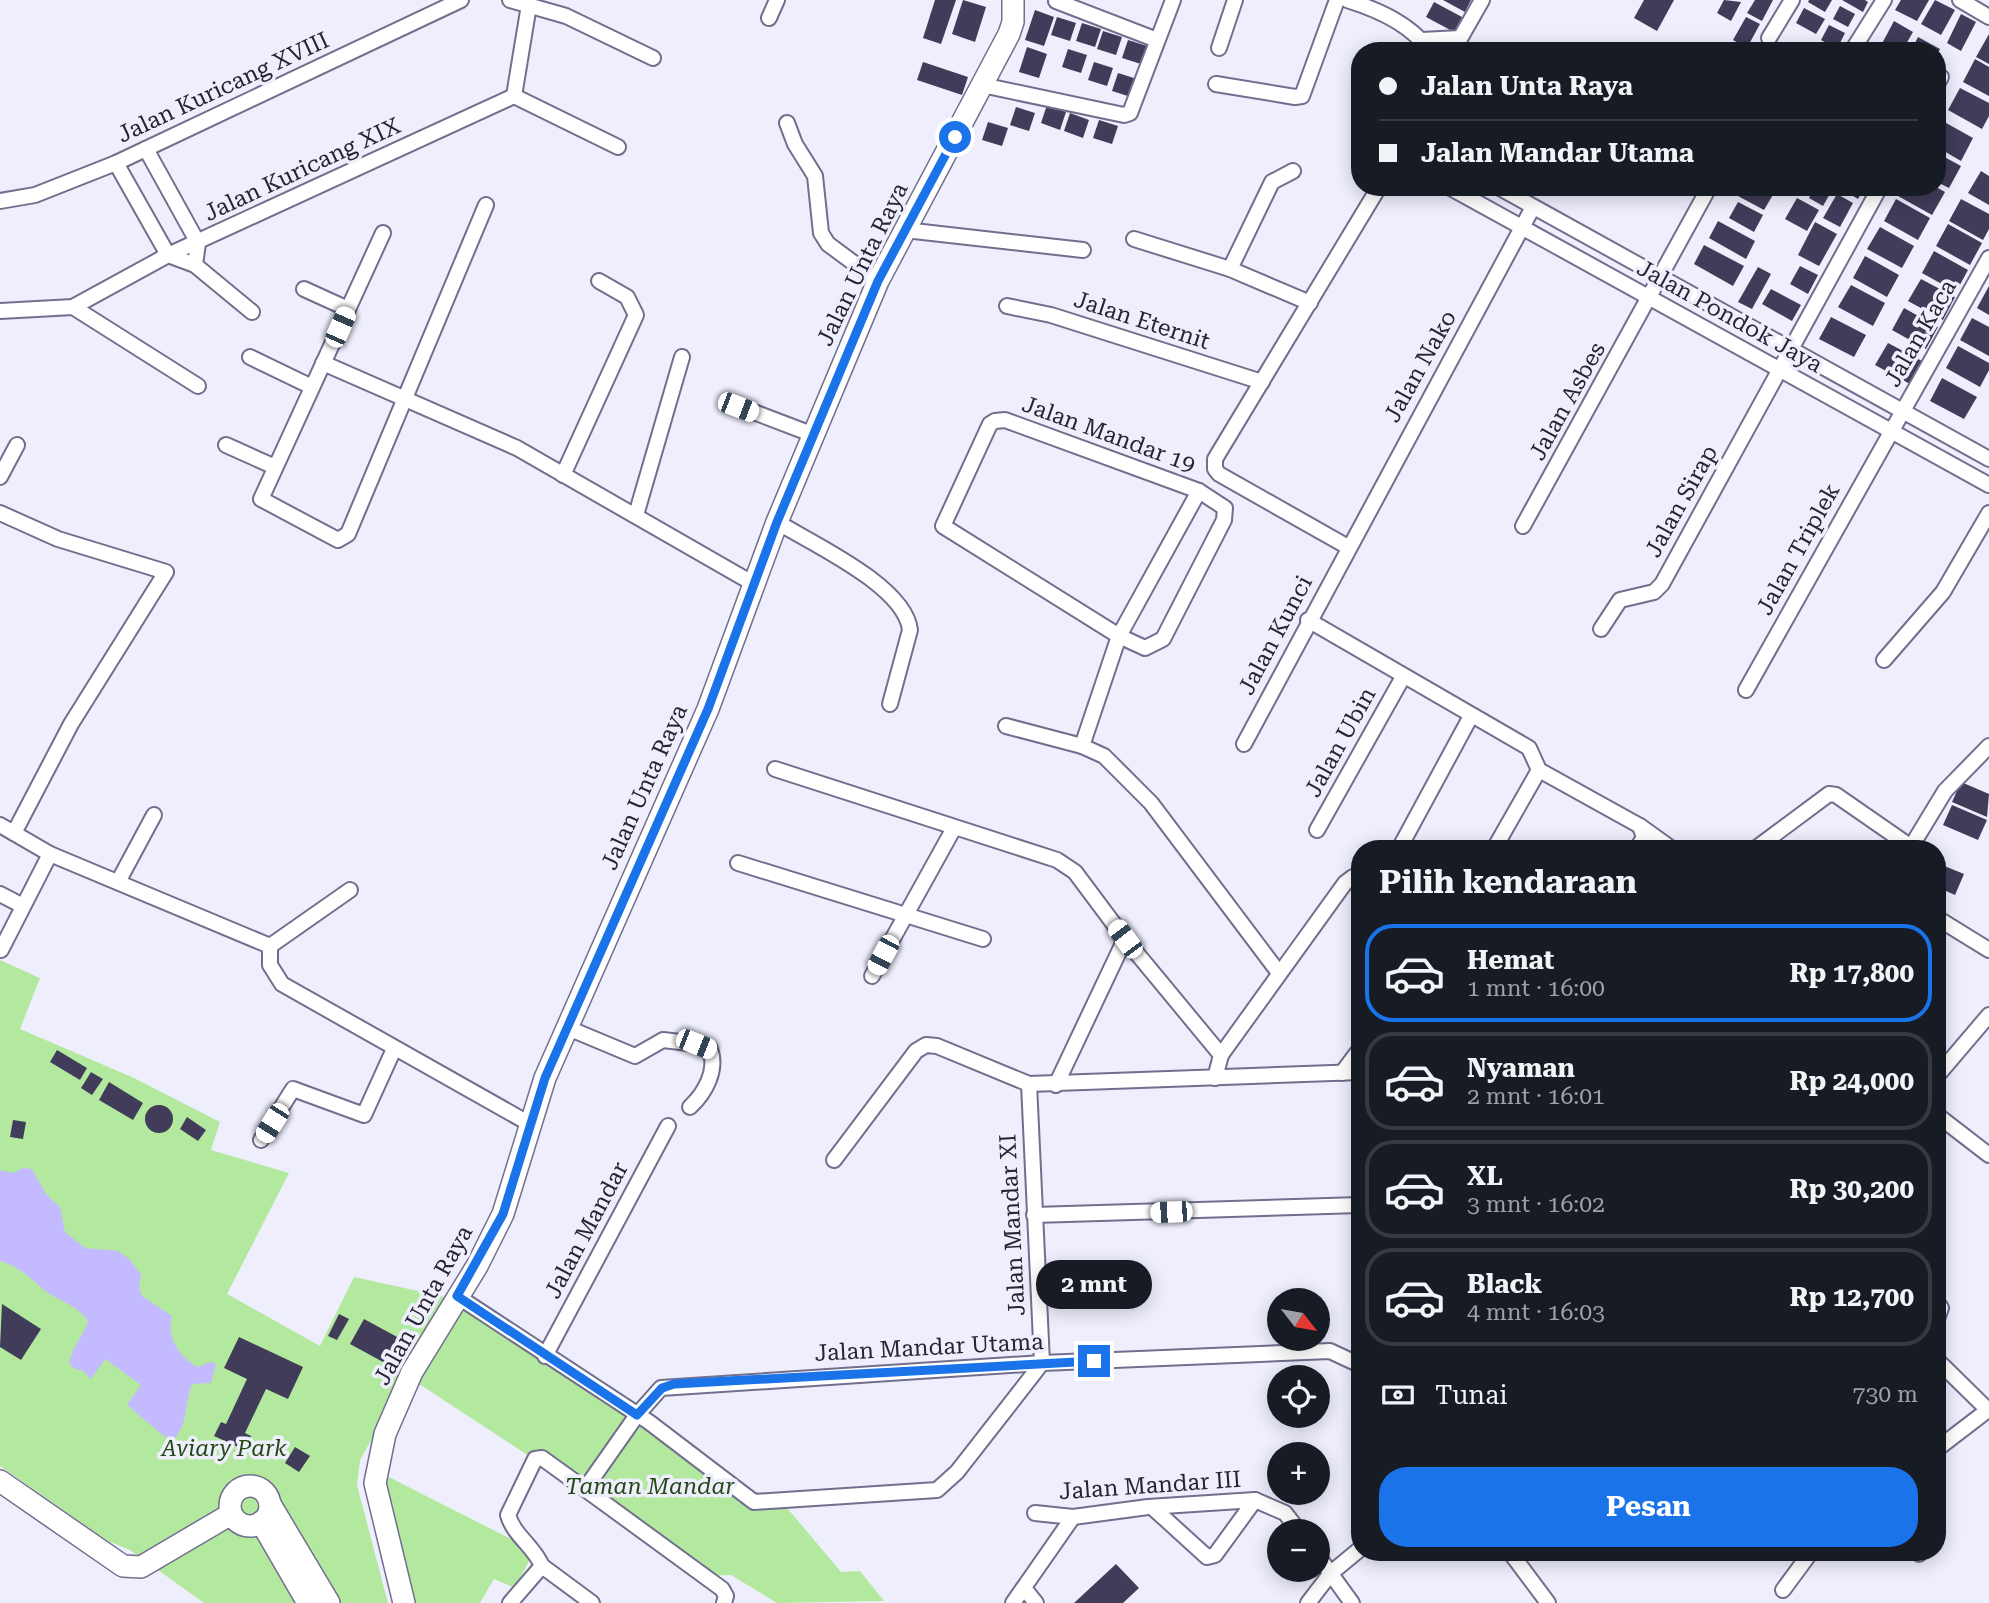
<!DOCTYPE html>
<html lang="id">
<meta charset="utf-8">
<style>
body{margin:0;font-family:"Roboto Serif",serif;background:#20242c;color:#f1f3f6;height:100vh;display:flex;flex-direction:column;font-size:26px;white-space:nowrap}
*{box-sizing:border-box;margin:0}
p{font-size:23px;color:#9ea1a6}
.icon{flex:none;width:38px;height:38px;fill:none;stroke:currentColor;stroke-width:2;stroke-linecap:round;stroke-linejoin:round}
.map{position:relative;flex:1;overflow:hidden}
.panel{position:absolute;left:1351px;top:840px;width:595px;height:721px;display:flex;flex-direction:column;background:#171b24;border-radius:28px;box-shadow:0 4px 18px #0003}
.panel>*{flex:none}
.hud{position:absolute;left:1351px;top:42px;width:595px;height:154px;border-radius:28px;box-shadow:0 4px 18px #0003;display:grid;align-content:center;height:154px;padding:0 28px;background:#171b24}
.needle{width:46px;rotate:121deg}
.controls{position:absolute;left:1267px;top:1288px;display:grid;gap:14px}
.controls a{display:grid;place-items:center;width:63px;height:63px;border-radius:50%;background:#171b24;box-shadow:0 4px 18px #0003;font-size:35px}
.end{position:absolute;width:32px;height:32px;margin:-16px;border:9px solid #1a73e8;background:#fff;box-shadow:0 0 0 4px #fff}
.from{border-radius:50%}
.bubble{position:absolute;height:49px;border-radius:24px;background:#171b24;box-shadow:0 4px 18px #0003;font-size:23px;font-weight:700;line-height:49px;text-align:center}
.car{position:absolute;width:21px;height:42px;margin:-21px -10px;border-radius:9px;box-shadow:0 0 5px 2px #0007;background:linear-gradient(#fff 24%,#345 0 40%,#fff 0 76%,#345 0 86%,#fff 0)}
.hud b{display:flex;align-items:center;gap:24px;height:66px;font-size:26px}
.hud b+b{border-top:2px solid #363941}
.hud i{width:18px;height:18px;background:#f1f3f6}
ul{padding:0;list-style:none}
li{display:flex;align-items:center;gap:21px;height:98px;margin:0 14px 10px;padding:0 14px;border:4px solid #363941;border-radius:28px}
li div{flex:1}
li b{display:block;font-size:26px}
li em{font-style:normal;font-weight:700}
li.current{border-color:#1a73e8}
li>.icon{width:63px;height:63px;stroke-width:1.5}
h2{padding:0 28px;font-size:32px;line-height:84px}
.pay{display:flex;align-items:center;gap:18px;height:77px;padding:0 28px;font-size:26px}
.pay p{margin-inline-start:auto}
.button{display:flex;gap:14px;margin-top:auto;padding:14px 28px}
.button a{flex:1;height:80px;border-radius:28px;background:#1a73e8;color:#fff;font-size:28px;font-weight:700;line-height:80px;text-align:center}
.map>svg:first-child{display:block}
</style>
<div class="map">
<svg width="1989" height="1603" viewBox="0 0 1989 1603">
<rect width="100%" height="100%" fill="#efeefd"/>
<g fill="#b3e99f">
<path d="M0,960L40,978L20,1029L134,1078L220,1122L211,1150L289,1173L227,1294L320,1346L354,1277L450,1298L360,1460L357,1485L388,1603H204L130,1550L108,1541L0,1466Z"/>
<path d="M452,1298L631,1419L578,1488L413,1380Z"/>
<path d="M633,1419L753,1506L783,1503L841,1572L860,1571L884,1601L777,1603L731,1575L701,1576L580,1490Z"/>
<path d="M371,1468L511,1539L530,1559L515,1588L494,1579L480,1603H405Z"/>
</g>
<path fill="#c3baff" d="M23,1168L32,1169L46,1194L60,1207L65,1232L85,1248L118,1251L128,1258L141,1274L139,1287L142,1296L172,1316C166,1337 179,1357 198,1367L210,1362L216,1364L211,1383L192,1384C185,1401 188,1424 175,1438L165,1437L127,1405L141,1385L105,1359L91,1379L83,1371L73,1368L69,1363C72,1348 83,1336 88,1321C76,1303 58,1302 42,1288C28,1276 18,1266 0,1261V1170L13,1173Z"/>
<g fill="#403c59">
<path d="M935,0H956L941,44L923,38Z"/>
<path d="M963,0L986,7L975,42L952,34Z"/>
<path d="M1443,0H1471L1465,12Z"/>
<path d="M1644,0H1674L1657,31L1634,18Z"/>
<path d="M1724,0L1741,2L1731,21L1717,13Z"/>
<path d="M1755,0H1773L1762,21L1747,13Z"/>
<path d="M1809,0H1832L1825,12L1808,2Z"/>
<path d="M1842,0H1865L1868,2L1863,12Z"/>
<path d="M1901,0H1929L1917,21L1895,10Z"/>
<path d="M1935,0L1955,10L1941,35L1921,24Z"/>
<path d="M1434,2L1462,17L1454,32L1426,17Z"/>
<path d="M1840,6L1855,14L1848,27L1833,19Z"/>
<path d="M1804,8L1825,19L1816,34L1796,23Z"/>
<path d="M1035,10L1054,17L1044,46L1025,40Z"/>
<path d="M1961,14L1976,22L1961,51L1947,43Z"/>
<path d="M1057,17L1076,23L1070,41L1051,35Z"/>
<path d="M1746,17L1760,24L1747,48L1733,40Z"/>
<path d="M1894,21L1913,32L1902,51H1878Z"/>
<path d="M1082,23L1101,29L1095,47L1076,41Z"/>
<path d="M1829,25L1845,33L1837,49L1821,40Z"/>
<path d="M1103,31L1122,37L1116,55L1097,49Z"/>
<path d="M1989,34V64L1976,57Z"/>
<path d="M1918,37L1940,49L1939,51H1911Z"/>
<path d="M1128,40L1147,46L1141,64L1122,58Z"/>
<path d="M1027,47L1047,54L1039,78L1019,72Z"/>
<path d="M1068,49L1087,55L1081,73L1062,67Z"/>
<path d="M1975,59L1989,67V96L1963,82Z"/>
<path d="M923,62L968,77L962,95L917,80Z"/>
<path d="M1094,62L1113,68L1107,86L1088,80Z"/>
<path d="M1118,73L1137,79L1131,97L1112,91Z"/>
<path d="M1960,88L1989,103V116L1982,129L1948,110Z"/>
<path d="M1047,105L1066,112L1060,130L1041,123Z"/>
<path d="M1016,107L1035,113L1029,131L1010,125Z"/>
<path d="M1070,113L1089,120L1083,138L1064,131Z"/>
<path d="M1939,119L1973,138L1961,161L1937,147Z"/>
<path d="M1099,120L1118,126L1112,144L1093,138Z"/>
<path d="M988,122L1008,128L1002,146L982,140Z"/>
<path d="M1937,153L1961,166L1949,188L1937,182Z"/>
<path d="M1981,171L1989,176V205L1968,193Z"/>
<path d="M1743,187H1764L1774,193L1764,210L1738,196Z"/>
<path d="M1815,187L1831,192L1823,206L1809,198Z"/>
<path d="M1838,187H1865L1858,199Z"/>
<path d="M1903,187H1936L1945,192L1932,215L1898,196Z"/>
<path d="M1837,194L1853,203L1840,227L1823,218Z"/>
<path d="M1797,198L1819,210L1807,231L1785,219Z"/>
<path d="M1896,199L1930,218L1918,240L1884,221Z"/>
<path d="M1961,199L1989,214V229L1983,240L1949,221Z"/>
<path d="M1738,202L1763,215L1754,232L1729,218Z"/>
<path d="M1718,221L1755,241L1746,259L1709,238Z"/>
<path d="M1815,222L1837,234L1819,266L1798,255Z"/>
<path d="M1948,224L1982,243L1970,265L1936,246Z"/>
<path d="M1880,227L1914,246L1902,268L1867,249Z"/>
<path d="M1704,245L1744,266L1733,286L1694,264Z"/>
<path d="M1934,251L1968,270L1956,292L1922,273Z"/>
<path d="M1865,256L1899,275L1887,297L1853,278Z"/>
<path d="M1800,266L1818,275L1808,294L1790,284Z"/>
<path d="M1758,267L1771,274L1752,309L1738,302Z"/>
<path d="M1921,279L1955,297L1943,320L1908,301Z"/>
<path d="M1851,285L1885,303L1873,326L1838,307Z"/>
<path d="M1989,286V315L1977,308Z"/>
<path d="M1771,289L1801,305L1792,321L1762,304Z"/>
<path d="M1904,308L1938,327L1926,349L1892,330Z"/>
<path d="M1831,317L1866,335L1854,357L1819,339Z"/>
<path d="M1972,318L1989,327V356L1960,340Z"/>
<path d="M1888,343L1922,361L1910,384L1875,365Z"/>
<path d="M1958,346L1989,363V370L1980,387L1946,368Z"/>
<path d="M1942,378L1977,397L1964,419L1930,401Z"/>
<path d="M1961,782L1989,794L1987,817L1952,802Z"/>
<path d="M1952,805L1987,820L1978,840L1943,825Z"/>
<path d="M1937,863L1964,874L1955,895L1937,887Z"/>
<path d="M57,1050L87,1068L80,1080L50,1062Z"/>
<path d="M91,1072L103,1079L92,1095L81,1088Z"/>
<path d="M109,1082L143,1103L133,1120L99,1100Z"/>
<circle cx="159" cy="1119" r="14"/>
<path d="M187,1117L206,1130L198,1141L180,1129Z"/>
<path d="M13,1120L26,1122L23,1139L10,1137Z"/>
<path d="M2,1304L41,1329L21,1360L0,1347Z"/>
<path d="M339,1314L349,1319L337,1340L328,1336Z"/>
<path d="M364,1319L410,1344L396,1369L350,1344Z"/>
<path d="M239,1337L303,1367L288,1399L266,1389L245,1433L251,1436L245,1450L214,1436L221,1422L226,1424L247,1379L224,1368Z"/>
<path d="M295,1447L310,1456L299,1472L285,1463Z"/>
<path d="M1116,1564L1139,1588L1123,1603H1074Z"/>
</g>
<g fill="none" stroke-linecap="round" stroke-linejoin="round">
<g stroke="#726e8e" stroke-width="18">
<g id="street">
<path d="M510,0L566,16L653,58"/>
<path d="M1347,0C1376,9 1412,24 1429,51"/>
<path d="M1960,0L1989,17"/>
<path d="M1056,1L1157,40"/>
<path d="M769,18L777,0"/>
<path d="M1769,38L1792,0"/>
<path d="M1422,40L1460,38"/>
<path d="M1219,48L1235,0"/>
<path d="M1453,51L1482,0"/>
<path d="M1852,51L1884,0"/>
<path d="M1216,84L1295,97L1302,96L1337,0"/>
<path d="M1937,84L1941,77"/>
<path d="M982,85L1124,115L1130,113L1173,0"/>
<path d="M514,96L529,5"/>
<path d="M787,123L795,144L815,176L821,233L828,244L878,281"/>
<path d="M146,149L198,243L195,265"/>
<path d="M116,163L168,255L195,265L252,312"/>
<path d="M1449,187L1989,485"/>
<path d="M1498,187L1989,459"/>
<path d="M0,201L35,195L116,163L461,0"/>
<path d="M905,230L1083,250"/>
<path d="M383,233L261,499L338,540L348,534L486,205"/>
<path d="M1134,239L1230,269L1310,303"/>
<path d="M1230,269L1272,182L1293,171"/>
<path d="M304,289L348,309"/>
<path d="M1007,306L1051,315L1262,382"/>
<path d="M73,307L198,386"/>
<path d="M0,311L73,307L168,255L514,96L618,147"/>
<path d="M250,357L312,387"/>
<path d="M323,363L517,448L754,584"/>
<path d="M738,406L814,435"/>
<path d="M1005,420L1199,491L1225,508L1224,520L1163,639L1145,648L1119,636L943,526L990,424L995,421Z"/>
<path d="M226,445L275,467"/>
<path d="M563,475L636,315L627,297L599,281"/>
<path d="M0,477L17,445"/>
<path d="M1199,491L1119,636L1082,746L1104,756L1151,803L1279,973"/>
<path d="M0,513L58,539L166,572L71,724L14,833"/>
<path d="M636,515L682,357"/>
<path d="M777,522C813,544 905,586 910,630L890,704"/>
<path d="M1523,526L1706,193"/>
<path d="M1348,547L1219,474L1215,469V459L1379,187"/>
<path d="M1308,620L1529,748L1539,770L1640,826L1672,849"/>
<path d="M1601,629L1620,600L1654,592L1662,584L1880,187"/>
<path d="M1884,660L1943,592L1989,513"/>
<path d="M1746,690L1989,258"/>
<path d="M1006,726L1082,746"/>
<path d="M1244,744L1533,207"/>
<path d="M775,769L1057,860L1075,872L1125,939"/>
<path d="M0,825L50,854L270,946V965L282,984L530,1124"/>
<path d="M1317,830L1403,677"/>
<path d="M1399,849L1471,716"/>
<path d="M1494,849L1539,770"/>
<path d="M1636,849L1644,838L1640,826"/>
<path d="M1755,849L1829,794L1836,795L1911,847L1945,791L1989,746"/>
<path d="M738,863L983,939"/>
<path d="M118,882L154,815"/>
<path d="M0,894L23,906"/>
<path d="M1937,918L1989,950"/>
<path d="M270,946L350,890"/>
<path d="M1,950L50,854"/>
<path d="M872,976L954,828"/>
<path d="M568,1028L635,1056L663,1040L697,1044L710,1049C718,1070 705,1093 690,1107"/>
<path d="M1221,1055L1345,883L1353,877L1360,878"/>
<path d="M1342,1073L1360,1049"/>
<path d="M1937,1076L1989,1015"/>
<path d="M1056,1085L1125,939L1221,1055L1215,1078"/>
<path d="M1937,1115L1989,1155"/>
<path d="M261,1140L293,1089L364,1115L394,1049"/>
<path d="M834,1160L916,1051L926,1045L937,1046L1029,1084L1360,1072"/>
<path d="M1034,1215L1360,1205"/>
<path d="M457,1296L649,1422L754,1502L937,1490L957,1472L1042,1363L1029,1084"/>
<path d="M1937,1302L1941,1308L1937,1319"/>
<path d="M545,1356L668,1126"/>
<path d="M1937,1360L1989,1411"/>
<path d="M1937,1449L1988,1410"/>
<path d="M585,1489L542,1458L535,1459L508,1515C514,1536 534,1546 542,1566L592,1603"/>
<path d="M1152,1507L1207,1557L1215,1555L1255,1500"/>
<path d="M1035,1513L1073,1517L1148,1507L1255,1500L1285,1513L1299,1531"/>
<path d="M1510,1552L1548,1603"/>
<path d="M1917,1552L1919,1554"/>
<path d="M1318,1556L1352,1603"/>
<path d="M1024,1588L1036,1603"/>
<path d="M1783,1590L1811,1552"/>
<path d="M510,1603L542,1566"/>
<path d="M724,1603L726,1596L722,1589L585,1489L637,1415L661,1388L1042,1363L1330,1351L1360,1365"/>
<path d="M1013,1603L1073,1517"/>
<path d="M1308,1603L1331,1573L1360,1549"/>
</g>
</g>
<g stroke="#726e8e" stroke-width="24">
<g id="secondary">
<path d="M0,1481L123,1566L141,1567L231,1514"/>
<circle cx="250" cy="1506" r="20"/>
<path d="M270,1504L329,1603"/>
<path d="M261,1522L308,1603"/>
<path d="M404,1603L375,1483L385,1434L412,1372L477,1266L503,1214L545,1078L708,709L777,522L878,281L1009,34L1013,22V0"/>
</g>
</g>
<use href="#street" stroke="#fff" stroke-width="14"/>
<use href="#secondary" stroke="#fff" stroke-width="21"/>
</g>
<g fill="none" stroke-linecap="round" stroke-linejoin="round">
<path stroke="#1a73e8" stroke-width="9" d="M955,137L878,281L777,522L708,709L545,1078L503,1214L457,1296L637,1415L662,1388L674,1384L1094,1361"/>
</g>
<g text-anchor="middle" stroke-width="7" stroke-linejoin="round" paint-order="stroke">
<g font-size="23" fill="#262432" stroke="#efeefd">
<text transform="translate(223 87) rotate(-25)" y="8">Jalan Kuricang XVIII</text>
<text transform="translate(302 169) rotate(-25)" y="8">Jalan Kuricang XIX</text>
<text transform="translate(862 264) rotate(-64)" y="8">Jalan Unta Raya</text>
<text transform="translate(1730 316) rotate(29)" y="8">Jalan Pondok Jaya</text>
<text transform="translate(1142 320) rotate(18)" y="8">Jalan Eternit</text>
<text transform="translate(1920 333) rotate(-60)" y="8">Jalan Kaca</text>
<text transform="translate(1420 366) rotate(-61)" y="8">Jalan Nako</text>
<text transform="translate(1567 401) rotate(-61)" y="8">Jalan Asbes</text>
<text transform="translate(1109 434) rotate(20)" y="8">Jalan Mandar 19</text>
<text transform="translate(1681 501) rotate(-61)" y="8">Jalan Sirap</text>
<text transform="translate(1798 549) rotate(-61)" y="8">Jalan Triplek</text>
<text transform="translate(1275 635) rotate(-62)" y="8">Jalan Kunci</text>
<text transform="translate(1340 742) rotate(-61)" y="8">Jalan Ubin</text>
<text transform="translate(644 787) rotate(-66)" y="8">Jalan Unta Raya</text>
<text transform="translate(1012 1225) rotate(-93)" y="8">Jalan Mandar XI</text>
<text transform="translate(586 1230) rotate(-62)" y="8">Jalan Mandar</text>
<text transform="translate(423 1305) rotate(-61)" y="8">Jalan Unta Raya</text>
<text transform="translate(929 1347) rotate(-3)" y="8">Jalan Mandar Utama</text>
<text transform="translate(1150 1485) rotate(-4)" y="8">Jalan Mandar III</text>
</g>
<g font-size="23" font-style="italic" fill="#254915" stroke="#efeefd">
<text x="224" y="1456">Aviary Park</text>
<text x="650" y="1494">Taman Mandar</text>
</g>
</g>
</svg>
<div class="controls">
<a><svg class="needle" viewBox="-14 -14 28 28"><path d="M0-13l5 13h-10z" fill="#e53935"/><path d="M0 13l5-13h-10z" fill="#9ea1a6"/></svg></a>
<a><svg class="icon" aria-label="locate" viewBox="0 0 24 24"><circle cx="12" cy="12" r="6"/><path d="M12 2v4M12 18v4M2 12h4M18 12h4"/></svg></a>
<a>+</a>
<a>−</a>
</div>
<i class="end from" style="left:955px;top:137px"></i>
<i class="end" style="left:1094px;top:1361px"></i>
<div class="bubble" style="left:1036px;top:1260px;width:116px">2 mnt</div>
<i class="car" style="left:340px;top:327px;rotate:24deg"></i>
<i class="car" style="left:738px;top:407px;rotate:111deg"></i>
<i class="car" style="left:1125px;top:939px;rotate:323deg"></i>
<i class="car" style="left:883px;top:955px;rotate:208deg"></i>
<i class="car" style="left:696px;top:1044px;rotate:112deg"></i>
<i class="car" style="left:272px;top:1123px;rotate:212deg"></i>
<i class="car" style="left:1171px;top:1212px;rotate:268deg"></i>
<div class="hud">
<b><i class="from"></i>Jalan Unta Raya</b>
<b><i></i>Jalan Mandar Utama</b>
</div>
<section class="panel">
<h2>Pilih kendaraan</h2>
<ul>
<li class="current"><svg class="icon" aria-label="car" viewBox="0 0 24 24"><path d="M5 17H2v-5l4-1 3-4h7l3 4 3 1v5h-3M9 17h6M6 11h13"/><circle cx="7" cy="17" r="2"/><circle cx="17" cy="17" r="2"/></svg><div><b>Hemat</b><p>1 mnt · 16:00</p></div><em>Rp 17,800</em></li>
<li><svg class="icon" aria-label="car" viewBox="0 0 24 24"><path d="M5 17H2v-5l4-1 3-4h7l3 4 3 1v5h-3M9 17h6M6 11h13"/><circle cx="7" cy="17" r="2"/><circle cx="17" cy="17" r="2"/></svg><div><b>Nyaman</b><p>2 mnt · 16:01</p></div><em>Rp 24,000</em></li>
<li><svg class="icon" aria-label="car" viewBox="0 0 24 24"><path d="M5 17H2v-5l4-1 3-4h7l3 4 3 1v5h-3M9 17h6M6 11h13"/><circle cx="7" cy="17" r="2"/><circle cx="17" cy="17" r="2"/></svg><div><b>XL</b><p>3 mnt · 16:02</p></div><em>Rp 30,200</em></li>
<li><svg class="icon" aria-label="car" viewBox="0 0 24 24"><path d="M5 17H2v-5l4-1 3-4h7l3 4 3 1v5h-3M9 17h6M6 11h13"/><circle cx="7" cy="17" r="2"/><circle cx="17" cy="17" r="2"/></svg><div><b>Black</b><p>4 mnt · 16:03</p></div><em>Rp 12,700</em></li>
</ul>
<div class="pay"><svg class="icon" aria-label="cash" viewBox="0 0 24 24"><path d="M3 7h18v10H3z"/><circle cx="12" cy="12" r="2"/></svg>Tunai<p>730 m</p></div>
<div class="button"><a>Pesan</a></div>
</section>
</div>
